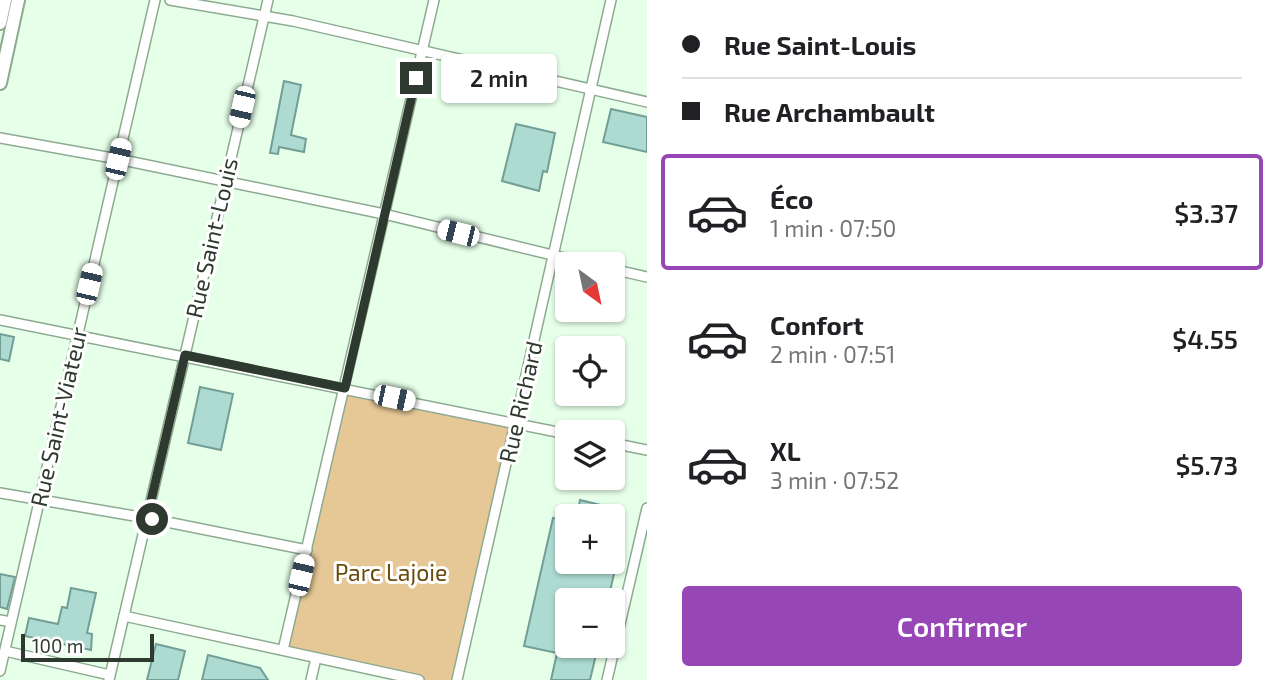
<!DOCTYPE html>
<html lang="fr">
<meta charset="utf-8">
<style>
body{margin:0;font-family:"Exo 2",sans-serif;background:#f2f2f2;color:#202124;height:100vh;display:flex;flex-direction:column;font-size:26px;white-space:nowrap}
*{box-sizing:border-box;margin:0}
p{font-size:23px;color:#757577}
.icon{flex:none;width:38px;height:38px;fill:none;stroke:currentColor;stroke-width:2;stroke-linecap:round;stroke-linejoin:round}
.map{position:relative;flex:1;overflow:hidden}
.drawer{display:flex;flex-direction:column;background:#fff;width:630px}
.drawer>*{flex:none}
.hud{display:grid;align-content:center;height:154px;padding:0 35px;background:#fff}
.needle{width:46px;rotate:147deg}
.tools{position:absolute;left:555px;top:252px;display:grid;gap:14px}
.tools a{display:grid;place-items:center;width:70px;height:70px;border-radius:7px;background:#fff;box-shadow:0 2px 5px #0004;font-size:35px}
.scale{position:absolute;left:21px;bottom:18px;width:133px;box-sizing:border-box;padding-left:7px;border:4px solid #2e3a2f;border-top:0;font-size:19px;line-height:24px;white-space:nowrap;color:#2e3a2f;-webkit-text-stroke:5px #fff;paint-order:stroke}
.end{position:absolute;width:32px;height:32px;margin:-16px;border:9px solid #2e3a2f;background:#fff;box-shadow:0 0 0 4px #fff}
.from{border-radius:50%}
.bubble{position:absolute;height:49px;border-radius:7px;background:#fff;box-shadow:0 2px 5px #0004;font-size:23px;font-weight:600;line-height:49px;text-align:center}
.car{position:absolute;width:21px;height:42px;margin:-21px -10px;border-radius:9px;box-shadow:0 0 5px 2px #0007;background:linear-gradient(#fff 24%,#345 0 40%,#fff 0 76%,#345 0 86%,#fff 0)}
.hud b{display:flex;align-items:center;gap:24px;height:66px;font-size:26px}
.hud b+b{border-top:2px solid #e0e0e0}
.hud i{width:18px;height:18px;background:#202124}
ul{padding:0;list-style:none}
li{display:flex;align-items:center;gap:21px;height:116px;margin:0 14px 10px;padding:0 21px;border:4px solid transparent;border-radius:7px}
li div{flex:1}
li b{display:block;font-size:26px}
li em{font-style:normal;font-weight:600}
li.active{border-color:#9746b5}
li>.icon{width:63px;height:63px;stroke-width:1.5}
.action{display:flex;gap:14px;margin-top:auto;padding:14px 35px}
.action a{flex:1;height:80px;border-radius:7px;background:#9746b5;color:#fff;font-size:28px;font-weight:600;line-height:80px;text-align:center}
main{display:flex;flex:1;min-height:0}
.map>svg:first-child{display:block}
</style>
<main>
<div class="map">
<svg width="647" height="680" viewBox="0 0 647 680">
<rect width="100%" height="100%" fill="#e6ffe9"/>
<path fill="#e5c896" d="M345,388L516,424L458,680H419L283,650Z"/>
<g fill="#addbd2" stroke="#729e96" stroke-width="2">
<path d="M284,81L301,85L291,135L306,139L304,152L279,147L278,154L270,153Z"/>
<path d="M611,109L647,117V152L603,142Z"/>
<path d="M516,124L555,133L547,172L543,171L539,191L502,181Z"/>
<path d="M0,334L14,337L9,361L0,359Z"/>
<path d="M200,387L233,394L221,450L188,443Z"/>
<path d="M580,500L605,506L602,516H577Z"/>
<path d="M553,518L567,521V562H612V537L622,539L608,600H567V646H598L590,680H551L557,653L524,646Z"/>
<path d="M0,574L15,577L7,609L0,607Z"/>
<path d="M71,588L96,593L87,633L92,634L91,650L25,636L29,618L58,624L62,607L67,608Z"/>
<path d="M156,644L185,651L178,680H147Z"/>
<path d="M208,655L260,668L268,680H202Z"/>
</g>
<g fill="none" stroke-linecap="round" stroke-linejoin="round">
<g stroke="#8daa90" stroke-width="12">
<g id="minor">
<path d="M170,0L293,21L647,102"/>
<path d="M0,138L118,159L384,214L589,264"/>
<path d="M612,269L647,277"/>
<path d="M0,320L567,434"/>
<path d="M612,443L647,450"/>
<path d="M0,493L152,519L307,550"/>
<path d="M124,616L419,680"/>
<path d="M0,620L11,622"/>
<path d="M283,650L434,0"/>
<path d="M5,651L110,675"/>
<path d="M0,671L155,0"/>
<path d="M109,680L268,0"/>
<path d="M311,680L316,658"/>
<path d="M457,680L611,0"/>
<path d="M607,680L647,508"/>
</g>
</g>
<g stroke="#8daa90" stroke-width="16">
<g id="secondary">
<path d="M0,23L5,0"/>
<path d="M0,83L18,0"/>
</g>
</g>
<use href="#minor" stroke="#fff" stroke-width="9"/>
<use href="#secondary" stroke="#fff" stroke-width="12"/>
</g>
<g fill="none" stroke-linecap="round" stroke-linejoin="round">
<path stroke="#2e3a2f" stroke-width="9" d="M152,519L147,518L185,355L345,388L416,78"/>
</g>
<g text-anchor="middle" stroke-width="6" stroke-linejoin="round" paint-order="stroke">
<g font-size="23" fill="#2e3a2f" stroke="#fff">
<text transform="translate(212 238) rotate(-77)" y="8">Rue Saint-Louis</text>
<text transform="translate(521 402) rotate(-77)" y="8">Rue Richard</text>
<text transform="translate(59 417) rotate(-77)" y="8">Rue Saint-Viateur</text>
</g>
<g font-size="23" fill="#684c0c" stroke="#fff">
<text x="391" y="581">Parc Lajoie</text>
</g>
</g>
</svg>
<div class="tools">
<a><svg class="needle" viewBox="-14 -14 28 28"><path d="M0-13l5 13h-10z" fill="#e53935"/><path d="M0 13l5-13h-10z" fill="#757577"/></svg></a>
<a><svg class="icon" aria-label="locate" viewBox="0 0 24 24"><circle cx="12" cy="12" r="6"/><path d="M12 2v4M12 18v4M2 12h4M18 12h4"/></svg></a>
<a><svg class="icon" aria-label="layers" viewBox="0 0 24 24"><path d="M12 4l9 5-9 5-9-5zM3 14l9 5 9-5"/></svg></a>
<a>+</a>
<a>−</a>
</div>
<div class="scale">100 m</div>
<i class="end from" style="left:152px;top:519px"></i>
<i class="end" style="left:416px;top:78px"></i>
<div class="bubble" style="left:441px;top:54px;width:116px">2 min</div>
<i class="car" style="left:242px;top:107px;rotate:193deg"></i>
<i class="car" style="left:118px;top:159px;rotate:13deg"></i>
<i class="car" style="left:458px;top:233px;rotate:284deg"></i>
<i class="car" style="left:89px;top:284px;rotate:13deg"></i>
<i class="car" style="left:394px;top:398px;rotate:102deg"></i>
<i class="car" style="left:301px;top:575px;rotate:13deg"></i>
</div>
<section class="drawer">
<div class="hud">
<b><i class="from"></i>Rue Saint-Louis</b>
<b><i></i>Rue Archambault</b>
</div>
<ul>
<li class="active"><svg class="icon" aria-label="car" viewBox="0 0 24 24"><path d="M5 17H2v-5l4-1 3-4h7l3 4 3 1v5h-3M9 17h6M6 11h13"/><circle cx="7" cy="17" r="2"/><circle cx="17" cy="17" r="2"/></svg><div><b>Éco</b><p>1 min · 07:50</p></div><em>$3.37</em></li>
<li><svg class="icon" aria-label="car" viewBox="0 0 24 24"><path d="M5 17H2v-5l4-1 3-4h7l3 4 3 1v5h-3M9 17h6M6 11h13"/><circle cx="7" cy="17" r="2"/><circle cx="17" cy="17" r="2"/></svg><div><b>Confort</b><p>2 min · 07:51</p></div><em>$4.55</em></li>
<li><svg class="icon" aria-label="car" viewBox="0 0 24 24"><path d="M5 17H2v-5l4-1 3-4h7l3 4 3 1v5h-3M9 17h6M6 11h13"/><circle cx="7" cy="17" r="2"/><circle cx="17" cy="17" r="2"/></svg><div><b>XL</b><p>3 min · 07:52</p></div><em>$5.73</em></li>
</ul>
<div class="action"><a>Confirmer</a></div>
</section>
</main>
